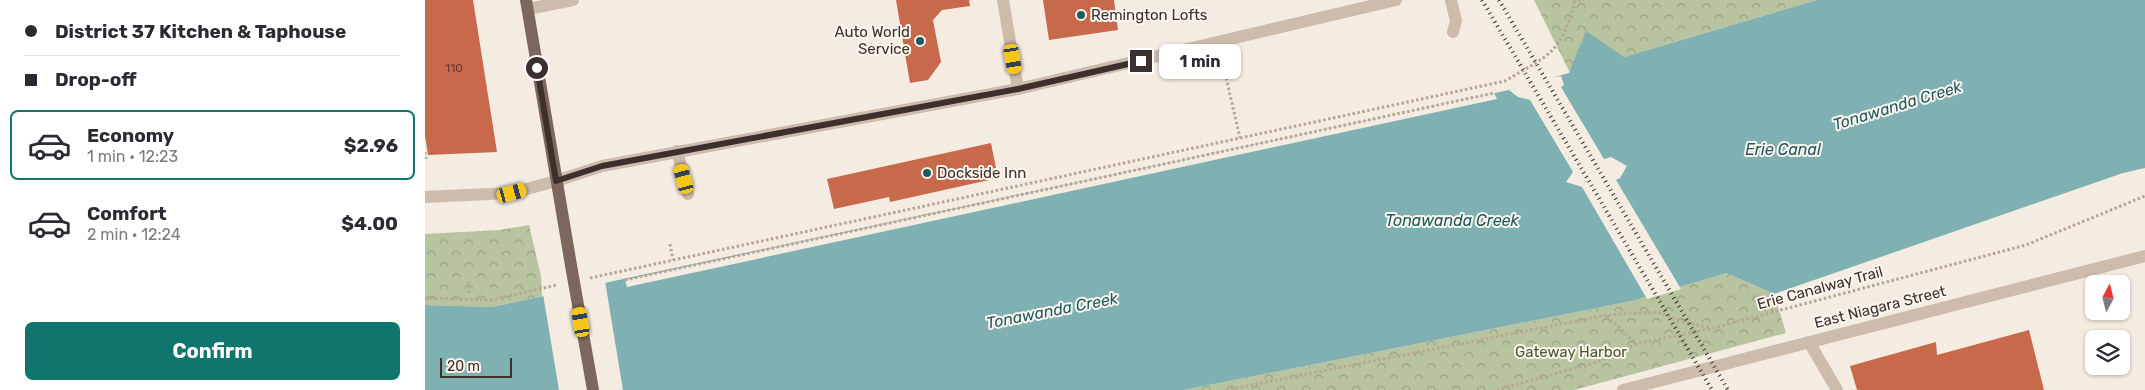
<!DOCTYPE html>
<html lang="en">
<head>
<meta charset="utf-8">
<style>
	body { margin:0; font-family:Rubik,sans-serif; background:#f2f2f3; color:#2b2b33; height:100vh; display:flex; flex-direction:column; font-size:19px; white-space:nowrap }
	* { box-sizing:border-box; margin:0 }
	p { font-size:16px; color:#7c7c81 }
	.icon { flex:none; width:28px; height:28px; fill:none; stroke:currentColor; stroke-width:2; stroke-linecap:round; stroke-linejoin:round }
	.map { position:relative; flex:1; overflow:hidden }
	.sheet { display:flex; flex-direction:column; background:#fff; width:425px }
	.sheet>* { flex:none }
	.top-card { display:grid; align-content:center; height:110px; padding:0 25px; background:#fff }
	.needle { width:32px; rotate:7deg }
	.buttons { position:absolute; left:1660px; top:275px; display:grid; gap:10px }
	.buttons a { display:grid; place-items:center; width:45px; height:45px; border-radius:8px; background:#fff; box-shadow:0 1px 4px #0004; font-size:25px }
	.scale { position:absolute; left:15px; bottom:12px; width:72px; box-sizing:border-box; padding-left:5px; border:2px solid #3b302b; border-top:0; font-size:14px; line-height:18px; white-space:nowrap; color:#3b302b; -webkit-text-stroke:4px #fbf5ee; paint-order:stroke }
	.end { position:absolute; width:22px; height:22px; margin:-11px; border:6px solid #3b302b; background:#fff; box-shadow:0 0 0 2px #fff }
	.from { border-radius:50% }
	.bubble { position:absolute; height:35px; border-radius:8px; background:#fff; box-shadow:0 1px 4px #0004; font-size:16px; font-weight:700; line-height:35px; text-align:center }
	.car { position:absolute; width:15px; height:30px; margin:-15px -8px; border-radius:6px; box-shadow:0 0 4px 1px #0007; background:linear-gradient(#f5c518 24%,#345 0 40%,#f5c518 0 76%,#345 0 86%,#f5c518 0) }
	.top-card b { display:flex; align-items:center; gap:18px; height:48px; font-size:19px }
	.top-card b+b { border-top:1px solid #e1e1e2 }
	.top-card i { width:12px; height:12px; background:#2b2b33 }
	ul { padding:0; list-style:none }
	li { display:flex; align-items:center; gap:15px; height:70px; margin:0 10px 8px; padding:0 15px; border:2px solid transparent; border-radius:8px }
	li div { flex:1 }
	li b { display:block; font-size:19px }
	li em { font-style:normal; font-weight:700 }
	li.active { border-color:#0f766e }
	li>.icon { width:45px; height:45px; stroke-width:1.5 }
	.cta { display:flex; gap:10px; margin-top:auto; padding:10px 25px }
	.cta a { flex:1; height:58px; border-radius:8px; background:#0f766e; color:#fff; font-size:20px; font-weight:700; line-height:58px; text-align:center }
	main { display:flex; flex:1; min-height:0 }
	.map>svg:first-child { display:block }
	.park { fill:url(#park-crowns) }
	.water { fill:#7fb0b2 }
	.pier { fill:#f4ebe1 }
	.building { fill:#c8694b }
	.lines { fill:none; stroke-linecap:round; stroke-linejoin:round }
	.path { stroke:#b9a596; stroke-width:3; stroke-dasharray:2.5 2.5; stroke-linecap:butt }
	.service { stroke:#cdbbac; stroke-width:12 }
	.minor { stroke:#cdbbac; stroke-width:12 }
	.tertiary { stroke:#cdbbac; stroke-width:12 }
	.primary { stroke:#7d675c; stroke-width:12 }
	.rail { stroke:#3b302b; stroke-width:4; stroke-dasharray:1 4; stroke-linecap:butt }
	.primary-bridge { stroke:#7d675c; stroke-width:12 }
	.route { stroke:#3b302b; stroke-width:6 }
	.poi-dot { fill:#1f5a5e; stroke:#fbf5ee; stroke-width:2 }
	.labels { text-anchor:middle; stroke-width:4; stroke-linejoin:round; paint-order:stroke }
	.number-label { font-size:12px; fill:#5e3e33 }
	.poi-label { font-size:15px; fill:#3b302b; stroke:#fbf5ee; text-anchor:start }
	.street-label { font-size:15px; fill:#3b302b; stroke:#fbf5ee }
	.park-label { font-size:15px; fill:#4a5a2e; stroke:#fbf5ee }
	.water-label { font-size:16px; font-style:italic; fill:#1f5a5e; stroke:#fbf5ee }
</style>
</head>
<body>
<main>
<section class="sheet">
<div class="top-card">
<b><i class="from"></i>District 37 Kitchen &amp; Taphouse</b>
<b><i></i>Drop-off</b>
</div>
<ul>
<li class="active"><svg class="icon" aria-label="car" viewBox="0 0 24 24"><path d="M5 17H2v-5l4-1 3-4h7l3 4 3 1v5h-3M9 17h6M6 11h13"/><circle cx="7" cy="17" r="2"/><circle cx="17" cy="17" r="2"/></svg><div><b>Economy</b><p>1 min · 12:23</p></div><em>$2.96</em></li>
<li><svg class="icon" aria-label="car" viewBox="0 0 24 24"><path d="M5 17H2v-5l4-1 3-4h7l3 4 3 1v5h-3M9 17h6M6 11h13"/><circle cx="7" cy="17" r="2"/><circle cx="17" cy="17" r="2"/></svg><div><b>Comfort</b><p>2 min · 12:24</p></div><em>$4.00</em></li>
</ul>
<div class="cta"><a>Confirm</a></div>
</section>
<div class="map">
<svg width="1720" height="390" viewBox="0 0 1720 390">
	<defs>
		<pattern id="park-crowns" width="20" height="18" patternUnits="userSpaceOnUse" patternTransform="scale(1.25)"><rect width="20" height="18" fill="#b8c4a0"/><path d="M2 6a3 3 0 1 1 6 0M12 15a3 3 0 1 1 6 0" fill="none" stroke="#97a083"/></pattern>
	</defs>
	<rect width="100%" height="100%" fill="#f4ebe1"/>
	<g class="park">
		<polygon points="1109,0 1392,0 1145,73"/>
		<polygon points="104,225 116,276 117,296 67,307 0,305 0,234 74,230"/>
		<polygon points="1302,273 1349,294 1361,333 1149,390 759,390 1207,301"/>
	</g>
	<polygon class="water" points="1392,0 1720,0 1720,168 1698,173 1349,294 1302,273 1207,301 759,390 0,390 0,305 67,307 1084,90 1144,73 1161,31 1199,57"/>
	<g class="pier">
		<polygon points="1129,75 1131,77 1136,76 1139,85 1136,87 1179,159 1186,157 1202,166 1195,178 1191,180 1256,289 1222,299 1157,187 1141,182 1148,172 1105,100 1093,97 1084,90 1097,86 1096,84"/>
		<polygon points="1069,93 1072,99 202,287 200,280"/>
		<polygon points="180,281 198,390 134,390 118,294"/>
	</g>
	<g class="building">
		<polygon points="0,0 48,0 72,152 3,155 0,136"/>
		<polygon points="471,0 544,0 545,6 517,10 508,20 516,62 503,80 485,83"/>
		<polygon points="618,0 689,0 693,30 624,40"/>
		<polygon points="566,143 573,178 465,202 464,197 409,209 402,179"/>
		<polygon points="1604,330 1619,390 1432,390 1425,366 1511,342 1512,355"/>
	</g>
	<g class="lines">
		<g class="path">
			<polyline points="800,73 815,138"/>
			<polyline points="0,152 1,159"/>
			<polyline points="245,244 248,260"/>
			<path d="M165,278l915,-197c45,-27 56,-27 70,-80l9,-1"/>
			<polyline points="200,280 1069,93"/>
			<polyline points="44,293 44,281"/>
			<polyline points="0,298 66,300 132,285"/>
			<polyline points="1182,316 1211,344"/>
			<polyline points="801,390 1182,315 1233,312 1256,321 1286,328"/>
			<polyline points="1072,390 1172,362 1211,344 1288,328 1601,245 1720,196"/>
		</g>
		<g class="service">
			<polyline points="1026,0 1031,21 1028,32"/>
			<polyline points="103,9 148,0"/>
			<polyline points="252,151 263,194"/>
			<polyline points="1384,342 1412,390"/>
		</g>
		<g class="minor">
			<polyline points="578,0 593,89"/>
			<polyline points="0,197 87,193 131,181"/>
		</g>
		<g class="tertiary">
			<polyline points="131,181 177,166 593,89 971,0"/>
			<polyline points="1198,390 1720,256"/>
		</g>
		<polyline class="primary" points="101,0 147,271"/>
		<g class="rail">
			<polyline points="1057,0 1287,390"/>
			<polyline points="1074,0 1303,390"/>
		</g>
		<polyline class="primary-bridge" points="147,271 168,390"/>
	</g>
	<g class="lines">
		<polyline class="route" points="112,68 131,181 177,166 593,89 716,61"/>
	</g>
	<g class="poi-dot">
		<circle cx="656" cy="15" r="5"/>
		<circle cx="495" cy="41" r="5"/>
		<circle cx="502" cy="173" r="5"/>
	</g>
	<g class="labels">
		<g class="number-label">
			<text x="29" y="72">110</text>
		</g>
		<g class="poi-label">
			<text x="666" y="20">Remington Lofts</text>
			<text x="485" y="37" text-anchor="end">Auto World<tspan x="485" dy="17">Service</tspan></text>
			<text x="512" y="178">Dockside Inn</text>
		</g>
		<g class="street-label">
			<text transform="translate(1395 288) rotate(-15)" y="5">Erie Canalway Trail</text>
			<text transform="translate(1455 307) rotate(-14)" y="5">East Niagara Street</text>
		</g>
		<g class="park-label">
			<text x="1146" y="357">Gateway Harbor</text>
		</g>
		<g class="water-label">
			<text transform="translate(1472 105) rotate(-17)" y="6">Tonawanda Creek</text>
			<text x="1358" y="155">Erie Canal</text>
			<text x="1027" y="226">Tonawanda Creek</text>
			<text transform="translate(627 310) rotate(-11)" y="6">Tonawanda Creek</text>
		</g>
	</g>
</svg>
<div class="buttons">
<a><svg class="needle" viewBox="-14 -14 28 28"><path d="M0-13l5 13h-10z" fill="#e53935"/><path d="M0 13l5-13h-10z" fill="#7c7c81"/></svg></a>
<a><svg class="icon" aria-label="layers" viewBox="0 0 24 24"><path d="M12 4l9 5-9 5-9-5zM3 14l9 5 9-5"/></svg></a>
</div>
<div class="scale">20 m</div>
<i class="end from" style="left:112px;top:68px"></i>
<i class="end" style="left:716px;top:61px"></i>
<div class="bubble" style="left:734px;top:44px;width:82px">1 min</div>
<i class="car" style="left:588px;top:59px;rotate:170deg"></i>
<i class="car" style="left:259px;top:179px;rotate:345deg"></i>
<i class="car" style="left:87px;top:193px;rotate:75deg"></i>
<i class="car" style="left:156px;top:322px;rotate:350deg"></i>
</div>
</main>
</body>
</html>
